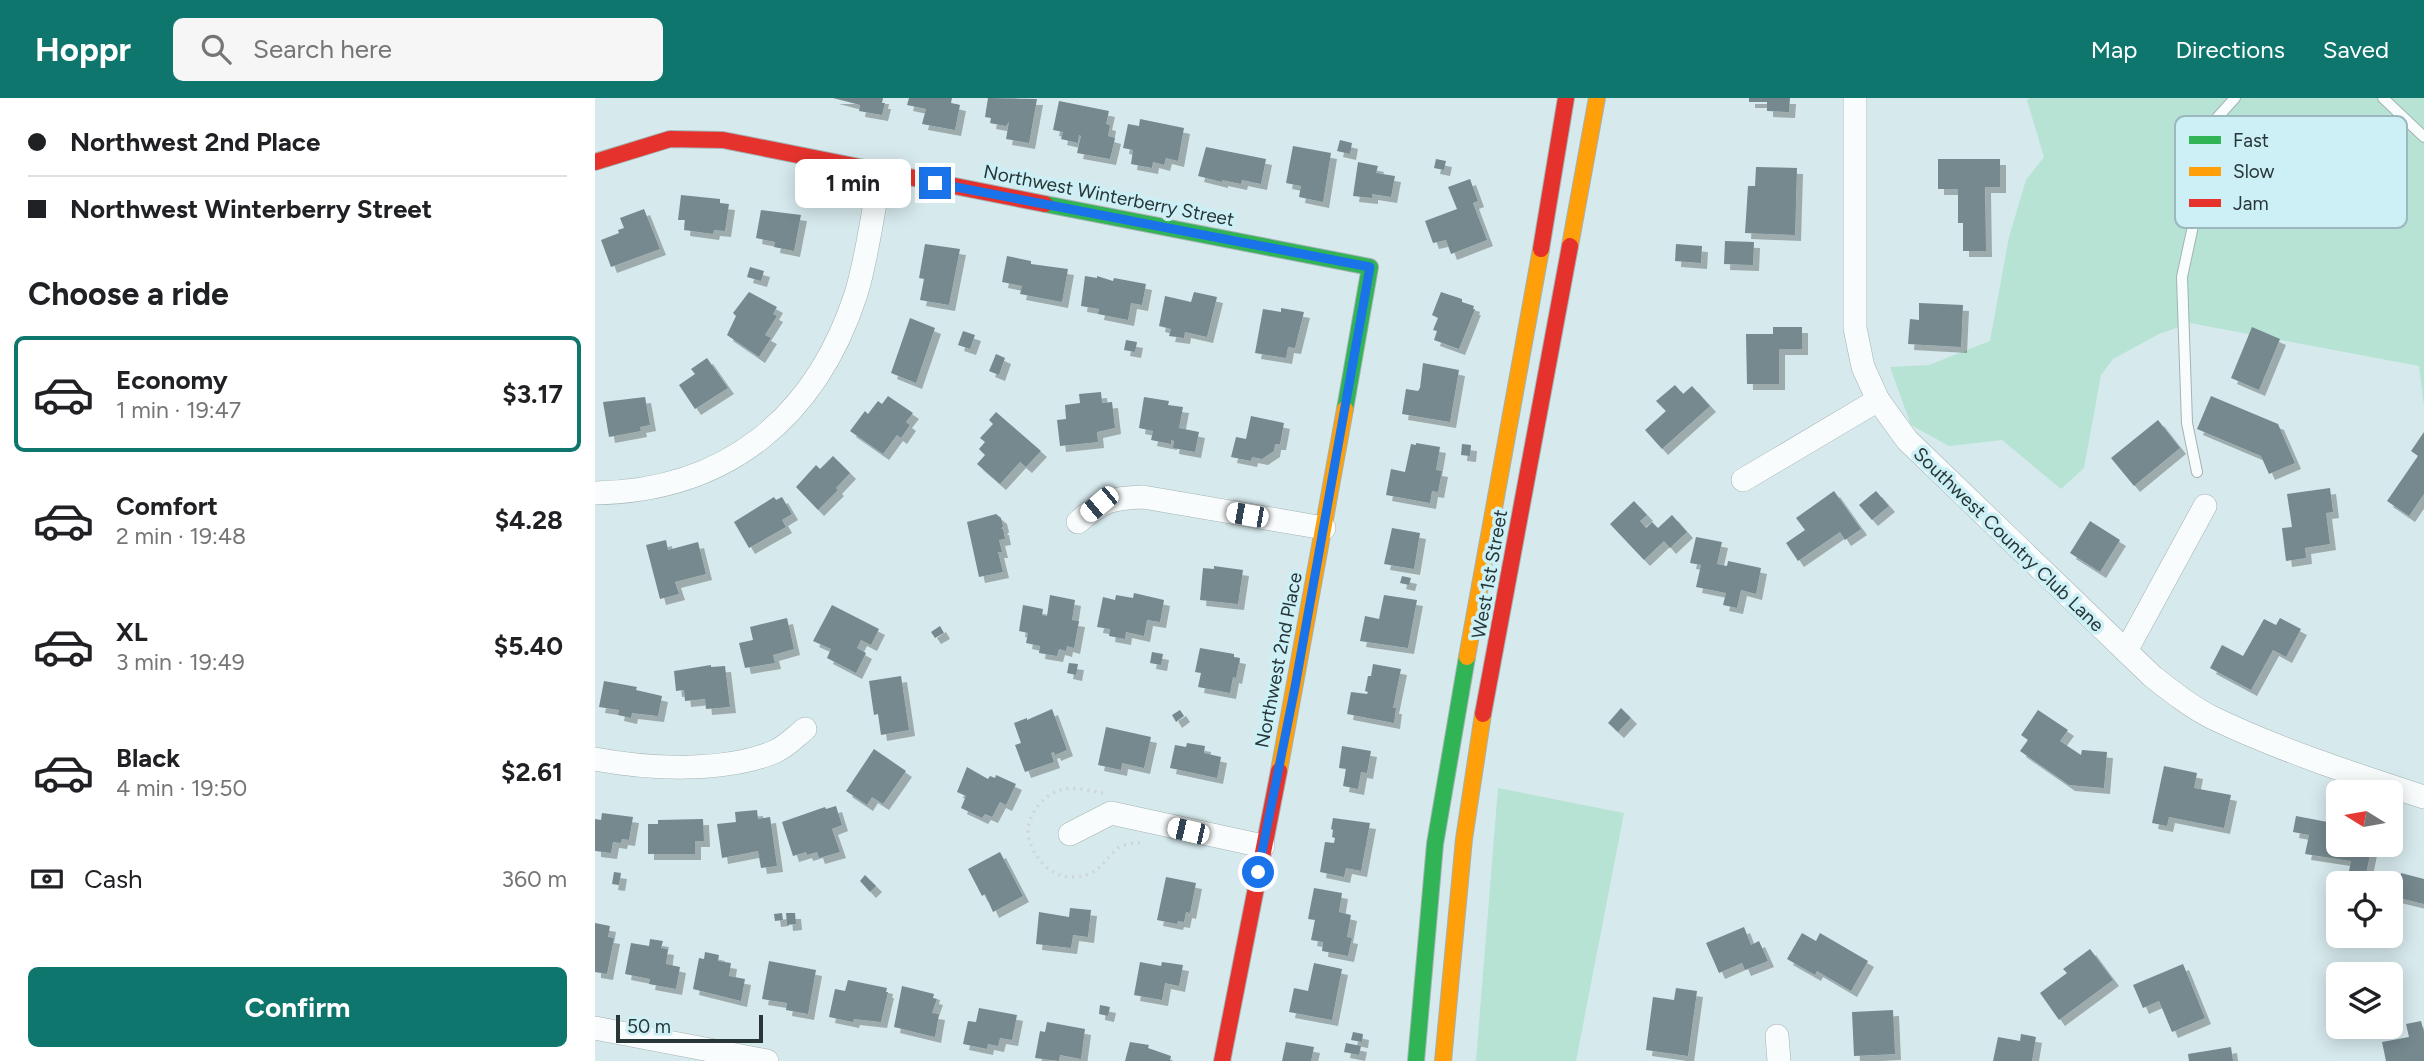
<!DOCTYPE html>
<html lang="en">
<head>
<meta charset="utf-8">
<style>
	body { margin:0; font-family:Figtree,sans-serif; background:#f6f6f6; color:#202124; height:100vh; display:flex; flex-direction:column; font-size:26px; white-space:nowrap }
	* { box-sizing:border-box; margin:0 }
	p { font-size:23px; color:#757577 }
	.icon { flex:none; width:38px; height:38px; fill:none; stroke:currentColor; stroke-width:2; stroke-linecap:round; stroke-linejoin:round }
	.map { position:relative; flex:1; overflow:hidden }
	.details { display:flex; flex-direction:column; background:#fff; width:595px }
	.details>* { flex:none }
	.guide { display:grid; align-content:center; height:154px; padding:0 28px; background:#fff }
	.needle { width:46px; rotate:281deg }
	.buttons { position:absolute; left:1731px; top:682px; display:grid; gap:14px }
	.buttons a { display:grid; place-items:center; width:77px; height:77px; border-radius:10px; background:#fff; box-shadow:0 4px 18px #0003; font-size:35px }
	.scale { position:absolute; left:21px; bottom:18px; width:147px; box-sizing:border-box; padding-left:7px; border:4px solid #283638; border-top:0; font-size:19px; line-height:24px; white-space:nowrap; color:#283638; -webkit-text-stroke:5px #ccf0f6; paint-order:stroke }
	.end { position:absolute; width:32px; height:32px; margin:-16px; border:9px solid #1a73e8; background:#fff; box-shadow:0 0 0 4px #fff }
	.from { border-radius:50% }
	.bubble { position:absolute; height:49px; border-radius:10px; background:#fff; box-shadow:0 4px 18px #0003; font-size:23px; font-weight:700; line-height:49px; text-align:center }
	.car { position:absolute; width:21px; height:42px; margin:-21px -10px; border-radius:9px; box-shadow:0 0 5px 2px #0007; background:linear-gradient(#fff 24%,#345 0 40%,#fff 0 76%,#345 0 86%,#fff 0) }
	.guide b { display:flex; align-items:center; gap:24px; height:66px; font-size:26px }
	.guide b+b { border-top:2px solid #e0e0e0 }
	.guide i { width:18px; height:18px; background:#202124 }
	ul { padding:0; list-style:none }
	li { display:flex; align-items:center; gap:21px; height:116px; margin:0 14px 10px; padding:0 14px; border:4px solid transparent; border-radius:10px }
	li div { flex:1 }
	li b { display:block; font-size:26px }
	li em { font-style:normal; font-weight:700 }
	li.selected { border-color:#0f766e }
	li>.icon { width:63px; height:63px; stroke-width:1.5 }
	h2 { padding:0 28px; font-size:32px; line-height:84px }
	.pay { display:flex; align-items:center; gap:18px; height:77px; padding:0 28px; font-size:26px }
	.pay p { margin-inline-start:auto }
	.action { display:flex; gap:14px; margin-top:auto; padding:14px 28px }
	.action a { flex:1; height:80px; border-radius:10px; background:#0f766e; color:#fff; font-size:28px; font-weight:700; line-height:80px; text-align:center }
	header { display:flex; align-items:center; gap:42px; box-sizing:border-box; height:98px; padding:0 35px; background:#0f766e; color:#fff }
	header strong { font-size:33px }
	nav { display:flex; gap:38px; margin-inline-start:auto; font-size:24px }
	.search { width:490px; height:63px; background:#f6f6f6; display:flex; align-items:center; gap:18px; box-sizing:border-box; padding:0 24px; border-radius:10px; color:#757577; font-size:26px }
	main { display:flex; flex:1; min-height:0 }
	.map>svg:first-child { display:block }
	.green { fill:#b6e3d4 }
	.building { fill:#75898f; filter:url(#shadow) }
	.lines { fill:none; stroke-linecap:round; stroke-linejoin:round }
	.lane-casing { stroke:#a3b2b4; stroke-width:12 }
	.street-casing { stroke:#a3b2b4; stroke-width:24 }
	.fast-casing { stroke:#a3b2b4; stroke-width:18 }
	.slow-casing { stroke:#a3b2b4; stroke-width:18 }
	.jam-casing { stroke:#a3b2b4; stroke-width:18 }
	.path { stroke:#d0d5d7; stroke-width:3.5; stroke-dasharray:2 5; stroke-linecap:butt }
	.lane { stroke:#f9fcfc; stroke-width:10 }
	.street { stroke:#f9fcfc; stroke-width:23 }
	.fast { stroke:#30b455; stroke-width:16 }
	.slow { stroke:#ff9f0a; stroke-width:16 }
	.jam { stroke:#e5322d; stroke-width:16 }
	.route { stroke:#1a73e8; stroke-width:9 }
	.labels { text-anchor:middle; stroke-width:7; stroke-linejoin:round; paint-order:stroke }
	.street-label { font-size:19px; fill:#283638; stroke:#ccf0f6 }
	.key { fill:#ccf0f6; stroke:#9bb8bd; stroke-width:2 }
	.key-label { font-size:19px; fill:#283638 }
</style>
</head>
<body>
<header>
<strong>Hoppr</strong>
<div class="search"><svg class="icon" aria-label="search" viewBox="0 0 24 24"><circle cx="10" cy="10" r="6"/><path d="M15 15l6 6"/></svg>Search here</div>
<nav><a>Map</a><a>Directions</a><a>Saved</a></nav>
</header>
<main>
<section class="details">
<div class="guide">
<b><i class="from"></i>Northwest 2nd Place</b>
<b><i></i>Northwest Winterberry Street</b>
</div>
<h2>Choose a ride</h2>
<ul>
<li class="selected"><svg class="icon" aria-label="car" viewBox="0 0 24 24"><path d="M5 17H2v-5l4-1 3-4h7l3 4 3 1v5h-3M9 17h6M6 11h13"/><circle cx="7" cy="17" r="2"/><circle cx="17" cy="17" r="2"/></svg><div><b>Economy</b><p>1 min · 19:47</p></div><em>$3.17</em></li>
<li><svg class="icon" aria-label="car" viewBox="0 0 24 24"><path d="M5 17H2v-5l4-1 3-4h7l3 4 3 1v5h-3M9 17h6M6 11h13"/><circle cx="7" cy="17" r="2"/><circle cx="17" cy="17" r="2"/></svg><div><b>Comfort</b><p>2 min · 19:48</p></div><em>$4.28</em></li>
<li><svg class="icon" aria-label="car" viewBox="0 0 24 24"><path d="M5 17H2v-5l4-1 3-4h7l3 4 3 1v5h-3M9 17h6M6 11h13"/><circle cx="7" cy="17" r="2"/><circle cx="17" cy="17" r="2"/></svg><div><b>XL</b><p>3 min · 19:49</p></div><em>$5.40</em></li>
<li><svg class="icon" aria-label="car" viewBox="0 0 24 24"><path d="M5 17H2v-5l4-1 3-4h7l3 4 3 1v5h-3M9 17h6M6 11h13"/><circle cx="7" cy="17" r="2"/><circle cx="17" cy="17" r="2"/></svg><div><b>Black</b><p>4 min · 19:50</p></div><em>$2.61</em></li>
</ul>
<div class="pay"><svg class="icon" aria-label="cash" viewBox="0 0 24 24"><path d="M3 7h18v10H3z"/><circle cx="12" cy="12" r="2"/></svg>Cash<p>360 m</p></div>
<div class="action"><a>Confirm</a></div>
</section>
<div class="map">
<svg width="1829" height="963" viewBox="0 0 1829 963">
	<defs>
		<filter id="shadow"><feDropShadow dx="6" dy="6" stdDeviation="0" flood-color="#0004"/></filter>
	</defs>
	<rect width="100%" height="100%" fill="#d6e9ec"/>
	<g class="green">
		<polygon points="1435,0 1829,0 1829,308 1824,268 1595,225 1564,236 1518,261 1506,277 1489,370 1466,391 1407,342 1354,348 1316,327 1295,269 1334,267 1395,243 1414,139 1431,82 1449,59 1432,2"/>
		<polygon points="903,690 1029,715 981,963 881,963"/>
	</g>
	<g class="building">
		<polygon points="238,0 288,0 287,5 290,5 287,17 264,13 265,7"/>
		<polygon points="314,0 357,0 356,5 365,7 360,32 327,26 331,11 312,7"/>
		<polygon points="393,0 442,1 434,45 411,41 414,24 411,28 395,25 396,20 390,19"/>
		<polygon points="1154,0 1195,0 1194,14 1172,13 1172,4 1154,4"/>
		<polygon points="464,3 514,13 511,26 515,27 513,38 520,40 515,61 482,55 486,38 484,37 483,45 466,41 468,34 458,32"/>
		<polygon points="545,21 589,30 583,63 571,60 569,67 558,64 557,70 536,66 538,52 528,50 533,26 544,28"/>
		<polygon points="745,42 757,45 755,56 742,53"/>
		<polygon points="698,48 736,55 728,104 704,99 706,88 691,85"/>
		<polygon points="611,49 671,61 666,86 647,82 646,86 627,82 627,84 603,78"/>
		<polygon points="841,61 851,63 849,72 839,70"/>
		<polygon points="1343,61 1405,61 1405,89 1390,89 1391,153 1368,153 1368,125 1363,125 1363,91 1343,91"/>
		<polygon points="763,64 783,68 781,75 800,78 796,99 777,96 777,100 758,98"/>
		<polygon points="1161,69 1202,70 1200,137 1150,135 1153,88 1160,88"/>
		<polygon points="875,81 883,103 878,105 892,142 856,156 851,142 838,145 830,123 862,111 853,89"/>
		<polygon points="86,97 125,101 125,105 134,106 130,133 119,132 118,136 89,132 90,122 83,122"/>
		<polygon points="49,111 65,151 16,169 6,142 24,135 23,132 29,130 25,120"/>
		<polygon points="166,112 206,117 199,153 179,149 180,144 161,140"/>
		<polygon points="1130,143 1159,144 1158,167 1129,166"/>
		<polygon points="330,146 365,151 354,207 325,202 329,181 324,180"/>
		<polygon points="1081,146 1107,148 1106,165 1080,163"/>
		<polygon points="412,158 436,163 436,166 473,171 467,204 425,196 427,188 407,184"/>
		<polygon points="155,169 169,173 166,183 152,179"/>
		<polygon points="490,178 502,180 502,178 518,183 519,180 551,186 547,207 536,205 533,222 503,216 504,211 486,208"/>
		<polygon points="154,194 182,209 178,216 182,218 170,237 176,240 164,259 132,237 141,218 138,215"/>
		<polygon points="599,194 622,199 612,239 590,234 589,240 574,238 576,231 564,228 570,198 596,204"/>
		<polygon points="846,194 867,201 867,204 879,208 878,211 880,211 864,251 839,242 842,233 838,232 843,220 837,217"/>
		<polygon points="1324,205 1368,207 1366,249 1313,246 1315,221 1324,222"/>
		<polygon points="686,210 709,214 700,250 693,249 691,260 660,255 668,211 686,214"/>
		<polygon points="315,220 340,230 321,285 296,275"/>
		<polygon points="1178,229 1207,229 1207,251 1184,251 1184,286 1152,286 1151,236 1178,236"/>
		<polygon points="1657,229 1685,241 1664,292 1636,280"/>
		<polygon points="368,233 380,237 375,251 363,247"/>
		<polygon points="531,242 542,244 540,254 529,252"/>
		<polygon points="401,256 410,260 404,277 394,273"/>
		<polygon points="112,260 133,290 100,311 84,287 100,276 96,271"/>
		<polygon points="828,265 864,272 855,324 807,316 811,291 823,293 825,290"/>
		<polygon points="1080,287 1088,296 1097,288 1115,308 1067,351 1050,332 1071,313 1061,303"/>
		<polygon points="506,294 507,305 517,304 520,330 502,334 503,344 465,348 462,322 471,321 470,307 485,305 484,296"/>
		<polygon points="293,298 318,315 311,324 315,327 306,340 302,337 288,356 255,333 270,313 273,316 283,303 287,306"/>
		<polygon points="1616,298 1683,326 1700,365 1674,376 1666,358 1602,331"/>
		<polygon points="50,299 55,327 45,329 46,333 14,339 8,304"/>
		<polygon points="549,299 574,303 573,307 588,309 584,330 604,334 600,354 578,350 579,343 576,342 576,346 556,342 558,333 544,330"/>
		<polygon points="401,314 446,353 431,369 425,364 405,386 382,366 390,357 384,351 390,344 385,340 398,326 394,322"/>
		<polygon points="656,318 689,325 685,346 680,346 679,353 667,361 657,359 656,363 636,359 641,339 651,341"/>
		<polygon points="1563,322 1585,350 1539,388 1516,360"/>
		<polygon points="1829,334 1829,396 1814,418 1792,403 1823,358 1816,353"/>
		<polygon points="821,345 845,349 841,372 847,373 843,394 837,393 835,405 791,397 796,371 810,374 816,346 821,347"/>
		<polygon points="867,346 876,347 875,358 866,357"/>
		<polygon points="238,358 255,375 241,390 243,392 223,412 201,389 221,367 225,371"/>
		<polygon points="1735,390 1738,414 1731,415 1735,446 1710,450 1711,460 1691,463 1687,430 1697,429 1692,396"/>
		<polygon points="1239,393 1266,431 1250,442 1245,434 1203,463 1191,445 1210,432 1201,420"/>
		<polygon points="1281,393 1294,408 1277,422 1264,407"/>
		<polygon points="179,399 181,402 187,399 197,416 187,422 191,429 154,450 139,424"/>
		<polygon points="1039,403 1052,417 1045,423 1051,430 1057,424 1063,430 1077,417 1092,434 1075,450 1069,443 1049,462 1015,426"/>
		<polygon points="401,416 406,420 408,428 406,431 408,431 410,441 404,442 407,454 403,454 408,474 384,479 372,424"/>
		<polygon points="1495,423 1525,442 1505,474 1475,455"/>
		<polygon points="797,430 825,435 819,471 789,466"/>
		<polygon points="1101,439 1127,444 1122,466 1132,468 1133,463 1166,470 1161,496 1146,492 1142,510 1128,507 1131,495 1101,489 1106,467 1095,465"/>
		<polygon points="71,442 73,452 103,444 111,476 80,484 84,496 65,501 51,447"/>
		<polygon points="619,468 648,472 643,506 605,502 608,470 619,471"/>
		<polygon points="807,478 816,480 814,487 805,485"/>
		<polygon points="539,495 569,502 565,524 552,522 549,538 531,534 530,541 514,538 515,531 502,529 508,499 520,502 521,497 538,500"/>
		<polygon points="455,497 480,502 477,522 484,523 479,550 472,548 471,553 464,551 462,558 444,555 445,548 431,545 433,535 424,533 428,507 448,511 447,517 452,518"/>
		<polygon points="789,497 822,502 813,550 765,543 770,518 784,521"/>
		<polygon points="237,507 284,531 276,547 266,542 262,550 271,555 261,575 232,560 236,551 218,543"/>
		<polygon points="192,520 199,551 178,557 180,565 150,570 144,545 158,542 155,529"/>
		<polygon points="1685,520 1706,531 1691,559 1678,552 1656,592 1615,570 1627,547 1648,558 1669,521 1681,527"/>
		<polygon points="345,528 349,535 340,540 336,534"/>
		<polygon points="605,550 639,556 639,559 645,560 641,580 638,579 635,595 603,589 606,575 600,574"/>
		<polygon points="557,554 568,556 566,567 555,565"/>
		<polygon points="474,565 483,566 481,577 472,575"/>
		<polygon points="778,566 806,571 798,610 801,610 799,625 752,616 756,594 772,596 773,594 770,593 773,578 776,578"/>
		<polygon points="116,567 116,569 130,568 135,609 111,611 110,601 90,603 89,592 81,593 79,573"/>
		<polygon points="306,578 314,632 286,637 283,616 279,617 274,583"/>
		<polygon points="9,583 42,589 41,592 67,598 63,618 37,615 36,620 23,617 24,612 4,609"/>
		<polygon points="1026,610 1036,620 1023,634 1013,625"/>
		<polygon points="457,611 472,652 460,657 459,654 456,655 459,664 430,674 420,647 426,645 419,625 432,620 432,622"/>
		<polygon points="585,612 589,618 581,624 577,617"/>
		<polygon points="1443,612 1473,632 1465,643 1486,657 1487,652 1512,654 1509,690 1474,687 1425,653 1433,642 1426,637"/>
		<polygon points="511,629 556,639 549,670 527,665 526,672 503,667"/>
		<polygon points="592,645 610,648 609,655 626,659 622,680 575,670 580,647 591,649"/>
		<polygon points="747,648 776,653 772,675 766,674 763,691 748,688 751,671 744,670"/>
		<polygon points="279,651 311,673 288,706 277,699 272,707 251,693"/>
		<polygon points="1569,668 1602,675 1599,690 1636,697 1629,730 1574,719 1572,728 1557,725"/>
		<polygon points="372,669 393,681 395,678 400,680 401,677 421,686 411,707 405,704 397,719 390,716 387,720 366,710 371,698 362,694"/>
		<polygon points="241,708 247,727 237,731 245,754 224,760 222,754 212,757 211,754 198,758 187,724 230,709 231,711"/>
		<polygon points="162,712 163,721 175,719 182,768 166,770 163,753 127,760 122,726 141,724 140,714"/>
		<polygon points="7,715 38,719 34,742 27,741 26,745 18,744 16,755 0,753 0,721 6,722"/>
		<polygon points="1701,718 1743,726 1743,747 1777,747 1771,776 1754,773 1756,763 1710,756 1714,737 1698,734"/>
		<polygon points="738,720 775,725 766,773 751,770 749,779 725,774 730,744 739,745 740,740 737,739 738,732 736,731"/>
		<polygon points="108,721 109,743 100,743 100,756 53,756 53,726 63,726 63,722"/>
		<polygon points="405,754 428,798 398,814 390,796 387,798 373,771"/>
		<polygon points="19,774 26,775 24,787 17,786"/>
		<polygon points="1806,775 1829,781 1829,806 1800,799"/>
		<polygon points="270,777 281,788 275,794 265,783"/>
		<polygon points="571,779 601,785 595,815 591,814 589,824 583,823 582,826 562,822"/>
		<polygon points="719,790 747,795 744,814 756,817 752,839 757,840 753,858 727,853 728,844 716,842 720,822 713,821"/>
		<polygon points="475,810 496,812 493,839 478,837 476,850 441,846 444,814 474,819"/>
		<polygon points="187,815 188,822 180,823 179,816"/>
		<polygon points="191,815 200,815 201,826 192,827"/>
		<polygon points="0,825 15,828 13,839 19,840 12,876 0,874"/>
		<polygon points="1149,829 1156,847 1164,843 1173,863 1150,872 1147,865 1124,875 1111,845"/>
		<polygon points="1207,835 1221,843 1225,835 1273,863 1256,893 1222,873 1220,877 1192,861"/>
		<polygon points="55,841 68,843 66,850 73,851 71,866 85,869 81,891 54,886 55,881 30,876 36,845 54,848"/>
		<polygon points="1495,851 1518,882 1464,922 1445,895 1472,875 1468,871"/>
		<polygon points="110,854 124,857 123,863 136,865 134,878 150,881 146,903 98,891 104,860 109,861"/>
		<polygon points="174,863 221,872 213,916 191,912 192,905 167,901"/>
		<polygon points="545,864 566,868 567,864 588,867 584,888 570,885 567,902 539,897"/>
		<polygon points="719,865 747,871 737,922 694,914 699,890 713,893"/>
		<polygon points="1588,866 1610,920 1577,934 1564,903 1548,910 1538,887"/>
		<polygon points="253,882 292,890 291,894 293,894 286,924 259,921 258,924 234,919 240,891 250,893"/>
		<polygon points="307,888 339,896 338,900 342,901 337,915 344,916 340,939 299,929"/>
		<polygon points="1081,890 1102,893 1093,958 1051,952 1058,899 1079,902"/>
		<polygon points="505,907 515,909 513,918 504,916"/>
		<polygon points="384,910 422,917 417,942 405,940 403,948 393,946 392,951 368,946 373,923 381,924"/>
		<polygon points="1298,912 1300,956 1259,958 1257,914"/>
		<polygon points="1826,923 1829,934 1829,963 1791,963 1787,944 1814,939 1811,926"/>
		<polygon points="452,924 490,931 486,961 465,957 464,963 440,960 445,933 450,934"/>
		<polygon points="758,934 768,936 767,944 756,942"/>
		<polygon points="1426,936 1441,939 1437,963 1398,963 1403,939 1425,943"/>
		<polygon points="535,944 554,947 553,950 576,958 575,963 530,963"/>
		<polygon points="691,944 719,949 716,963 687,963"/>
		<polygon points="751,945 766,948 764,957 749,954"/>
		<polygon points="1636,949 1638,963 1594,963 1593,956"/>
	</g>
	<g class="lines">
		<g class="lane-casing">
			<g id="lane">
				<polyline points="1788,0 1829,39"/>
				<polyline points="1602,374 1592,325 1587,179 1621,21 1640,0"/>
			</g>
		</g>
		<g class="street-casing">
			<g id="street">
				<path d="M1260,0v230l8,39 15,33 29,40 245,236c19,15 39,31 61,42 67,32 140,56 211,79"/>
				<polyline points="1148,382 1283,302"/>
				<path d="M0,395c132,-2 221,-76 261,-199 12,-39 16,-81 25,-121"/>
				<path d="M483,424c24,-21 33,-24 65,-25l181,31"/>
				<polyline points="1531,553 1610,408"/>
				<path d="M0,661c53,10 128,14 179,-7 12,-5 21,-15 31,-23"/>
				<polyline points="475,736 516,715 668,748"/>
				<polyline points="0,930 172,963"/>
				<polyline points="1182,938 1184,963"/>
			</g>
		</g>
		<g class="fast-casing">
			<g id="fast">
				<polyline points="450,106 775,169 750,311"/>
				<polyline points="821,963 840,746 872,559"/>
			</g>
		</g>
		<g class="slow-casing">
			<g id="slow">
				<polyline points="975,148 1002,0"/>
				<polyline points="872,559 946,151"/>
				<polyline points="684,673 750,311"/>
				<polyline points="848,963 869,741 888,616"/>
			</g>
		</g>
		<g class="jam-casing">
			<g id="jam">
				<polyline points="0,64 75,41 128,42 450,106"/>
				<polyline points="946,151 971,0"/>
				<polyline points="888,616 975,148"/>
				<polyline points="627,963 684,673"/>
			</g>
		</g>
		<path class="path" d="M508,695c-12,-2 -30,-7 -43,-3 -15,4 -32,24 -32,41 1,23 22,47 45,46 26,-1 29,-15 44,-28 7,-6 18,-6 27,-6"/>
		<use href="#lane" class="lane"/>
		<use href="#street" class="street"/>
		<use href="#fast" class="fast"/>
		<use href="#slow" class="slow"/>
		<use href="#jam" class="jam"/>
	</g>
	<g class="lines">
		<polyline class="route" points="340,85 775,169 700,589 663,774"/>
	</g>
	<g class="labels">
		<g class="street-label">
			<text transform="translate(514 97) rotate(11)" y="7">Northwest Winterberry Street</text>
			<text transform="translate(1414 441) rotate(44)" y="7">Southwest Country Club Lane</text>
			<text transform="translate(894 476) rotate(-80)" y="7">West 1st Street</text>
			<text transform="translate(683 562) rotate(-79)" y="7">Northwest 2nd Place</text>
		</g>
	</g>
	<rect x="1580" y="18" width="232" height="112" rx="10" class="key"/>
	<rect x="1594" y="38" width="32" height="8" fill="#30b455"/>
	<rect x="1594" y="69" width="32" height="9" fill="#ff9f0a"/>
	<rect x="1594" y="101" width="32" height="8" fill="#e5322d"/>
	<g class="key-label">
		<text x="1638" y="49">Fast</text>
		<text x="1638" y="80">Slow</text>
		<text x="1638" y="112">Jam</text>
	</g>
</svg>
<div class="buttons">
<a><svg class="needle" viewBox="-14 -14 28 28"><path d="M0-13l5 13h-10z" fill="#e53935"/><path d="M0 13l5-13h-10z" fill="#757577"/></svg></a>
<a><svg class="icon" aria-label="locate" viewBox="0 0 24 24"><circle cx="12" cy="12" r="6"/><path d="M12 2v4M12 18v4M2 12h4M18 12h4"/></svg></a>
<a><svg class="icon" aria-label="layers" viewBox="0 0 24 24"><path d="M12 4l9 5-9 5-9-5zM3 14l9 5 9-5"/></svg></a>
</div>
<div class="scale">50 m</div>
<i class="end from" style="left:663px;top:774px"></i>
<i class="end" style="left:340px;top:85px"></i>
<div class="bubble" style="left:200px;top:61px;width:116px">1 min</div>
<i class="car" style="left:504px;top:406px;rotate:230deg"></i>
<i class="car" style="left:652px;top:417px;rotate:280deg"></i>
<i class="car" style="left:593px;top:733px;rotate:283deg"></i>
</div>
</main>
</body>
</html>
